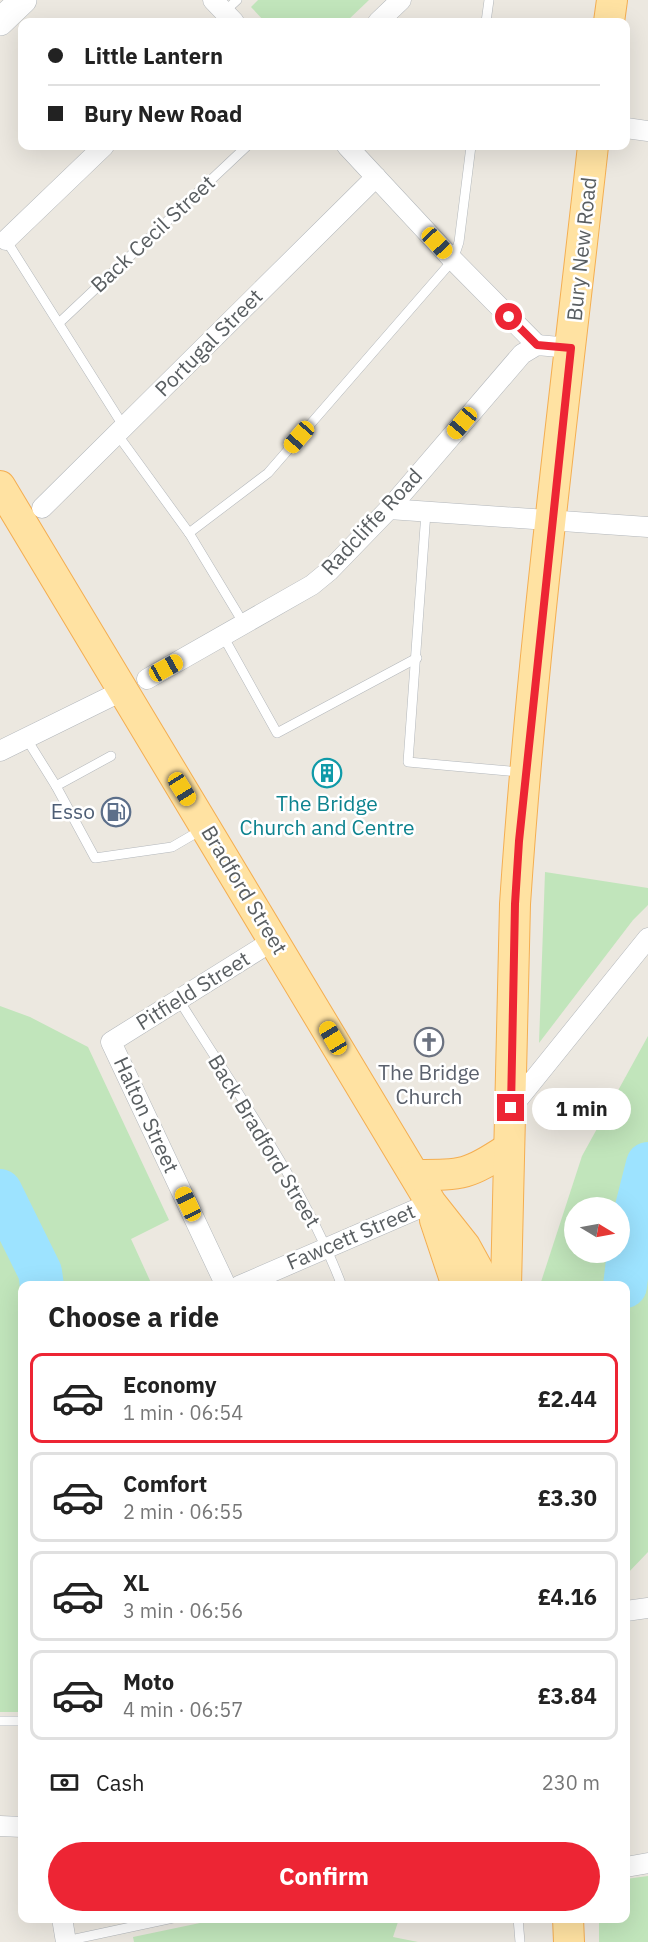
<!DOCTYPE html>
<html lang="en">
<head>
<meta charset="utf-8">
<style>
	body { margin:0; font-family:"IBM Plex Sans",sans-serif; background:#f2f2f2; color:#222; height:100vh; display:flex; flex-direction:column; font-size:22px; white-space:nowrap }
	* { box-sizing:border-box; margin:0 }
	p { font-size:20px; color:#767676 }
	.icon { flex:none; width:33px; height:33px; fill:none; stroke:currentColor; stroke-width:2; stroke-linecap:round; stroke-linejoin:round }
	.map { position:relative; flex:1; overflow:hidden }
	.side { position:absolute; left:18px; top:1281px; width:612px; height:642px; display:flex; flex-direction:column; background:#fff; border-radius:12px; box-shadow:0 6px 24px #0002 }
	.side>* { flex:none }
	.top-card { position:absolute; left:18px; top:18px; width:612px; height:132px; border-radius:12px; box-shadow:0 6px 24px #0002; display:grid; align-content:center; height:132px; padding:0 30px; background:#fff }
	.needle { width:39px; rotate:100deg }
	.tools { position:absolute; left:564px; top:1197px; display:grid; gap:12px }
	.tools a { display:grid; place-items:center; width:66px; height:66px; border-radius:50%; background:#fff; box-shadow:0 6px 24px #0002; font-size:30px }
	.end { position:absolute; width:27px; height:27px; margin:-14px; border:8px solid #ed2534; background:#fff; box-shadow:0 0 0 3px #fff }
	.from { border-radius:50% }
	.bubble { position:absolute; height:42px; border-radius:21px; background:#fff; box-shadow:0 6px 24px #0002; font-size:20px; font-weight:800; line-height:42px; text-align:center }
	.car { position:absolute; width:18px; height:36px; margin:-18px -9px; border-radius:8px; box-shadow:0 0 4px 2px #0007; background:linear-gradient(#f5c518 24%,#345 0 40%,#f5c518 0 76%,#345 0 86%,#f5c518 0) }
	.top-card b { display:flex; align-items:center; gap:21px; height:57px; font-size:22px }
	.top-card b+b { border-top:2px solid #e0e0e0 }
	.top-card i { width:15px; height:15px; background:#222 }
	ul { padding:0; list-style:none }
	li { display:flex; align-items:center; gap:18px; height:90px; margin:0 12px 9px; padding:0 18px; border:3px solid #e0e0e0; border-radius:12px }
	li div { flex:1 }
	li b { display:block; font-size:22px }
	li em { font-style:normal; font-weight:800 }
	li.selected { border-color:#ed2534 }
	li>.icon { width:54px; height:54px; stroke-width:1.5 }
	h2 { padding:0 30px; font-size:27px; line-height:72px }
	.pay { display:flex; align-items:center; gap:15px; height:66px; padding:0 30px; font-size:22px }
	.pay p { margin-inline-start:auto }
	.action { display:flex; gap:12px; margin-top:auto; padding:12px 30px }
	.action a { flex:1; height:69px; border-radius:36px; background:#ed2534; color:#fff; font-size:24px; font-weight:800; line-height:69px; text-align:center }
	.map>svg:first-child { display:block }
	.green { fill:#c1e5bb; fill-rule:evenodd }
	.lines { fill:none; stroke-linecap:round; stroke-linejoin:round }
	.river { stroke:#9de3ff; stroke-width:44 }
	.service-casing { stroke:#b3b7bb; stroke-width:10 }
	.minor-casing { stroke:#b3b7bb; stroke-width:21 }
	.secondary-casing { stroke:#b2b7bb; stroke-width:28 }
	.primary-casing { stroke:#f4ae51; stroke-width:32 }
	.service { stroke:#fff; stroke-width:9 }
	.minor { stroke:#fff; stroke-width:20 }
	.secondary { stroke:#fff; stroke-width:27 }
	.primary { stroke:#ffe2a2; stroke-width:30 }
	.route { stroke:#ed2534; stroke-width:8 }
	.labels { text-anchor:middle; stroke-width:5; stroke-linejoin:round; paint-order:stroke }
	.street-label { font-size:21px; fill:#595e61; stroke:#fff }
	.culture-label { font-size:21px; fill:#0d838f; stroke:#fff }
	.service-label { font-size:21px; fill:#4e5e75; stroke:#fff; text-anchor:end }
	.worship-label { font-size:21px; fill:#5b616d; stroke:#fff }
</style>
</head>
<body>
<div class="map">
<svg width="648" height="1942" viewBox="0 0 648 1942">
	<rect width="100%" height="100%" fill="#ece8e0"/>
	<g class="green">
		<polygon points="258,0 369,0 346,22 265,22 251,7"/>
		<polygon points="545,872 648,888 648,905 633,920 539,1043"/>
		<polygon points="0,1006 30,1017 88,1047 169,1220 131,1239 152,1285 22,1286 22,1712 0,1712"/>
		<path d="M648,1036v516l-22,23v-289l-86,-1 42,-129zM574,1208h46v44h-46z"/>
		<polygon points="648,1876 648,1942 599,1942 599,1919 626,1918 626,1879"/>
		<polygon points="399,1919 393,1937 418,1942 134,1942 133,1937 219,1919"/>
	</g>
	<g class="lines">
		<g class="river">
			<polyline points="0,1191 40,1272 42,1286"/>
			<polyline points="625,1286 632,1227 648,1164"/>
		</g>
		<g class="service-casing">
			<g id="service">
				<polyline points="224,12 237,0"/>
				<polyline points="486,22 489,0"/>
				<polyline points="6,240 124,427"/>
				<polyline points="59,323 247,146"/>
				<polyline points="117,434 189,533 244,624"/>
				<polyline points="426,512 408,762 520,772"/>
				<polyline points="189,533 268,473 453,260 459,242 471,146"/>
				<polyline points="223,636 277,733 417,658"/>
				<polyline points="26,738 56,786 111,756"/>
				<polyline points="56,786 95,858 172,847 203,829"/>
				<path d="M179,1000c57,92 124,184 163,286"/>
				<polyline points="0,1721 22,1721"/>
				<polyline points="518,1918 520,1942"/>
				<polyline points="66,1941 173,1918"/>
			</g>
		</g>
		<g class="minor-casing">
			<g id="minor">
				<polyline points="213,0 234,22"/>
				<polyline points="378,22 401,0"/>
				<polyline points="626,128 648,131"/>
				<polyline points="347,146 453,260 537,345"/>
				<polyline points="6,240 104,146"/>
				<polyline points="42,508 376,177"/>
				<polyline points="389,509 648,527"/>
				<polyline points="147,679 312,585 329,571 389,509 522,354 537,345 571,348"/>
				<polyline points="0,751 122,691"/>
				<polyline points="511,1108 648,938"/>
				<polyline points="226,1286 111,1042 274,940"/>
				<polyline points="239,1286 431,1203"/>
				<polyline points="626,1611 648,1608"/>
				<polyline points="0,1826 22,1827"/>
				<polyline points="626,1867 648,1863"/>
				<polyline points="62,1918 66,1942"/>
			</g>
		</g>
		<g class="secondary-casing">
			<polyline id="secondary" points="0,22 23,0"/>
		</g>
		<g class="primary-casing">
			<g id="primary">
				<polyline points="609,22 612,0"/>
				<polyline points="0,486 431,1203 465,1246 487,1286"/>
				<path d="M415,1175c50,0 52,0 94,-27"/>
				<polyline points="435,1220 457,1286"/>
				<path d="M506,1286l9,-382c17,-253 50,-506 78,-758"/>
				<polyline points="568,1918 569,1942"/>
			</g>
		</g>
		<use href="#service" class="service"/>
		<use href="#minor" class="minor"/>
		<use href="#secondary" class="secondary"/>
		<use href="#primary" class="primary"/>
	</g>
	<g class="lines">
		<polyline class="route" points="509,317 537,345 571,348 519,841 515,904 511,1108"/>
	</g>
	<defs>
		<g id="building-ring" transform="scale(1.5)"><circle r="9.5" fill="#fff" stroke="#0f9aa8" stroke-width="1.5"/><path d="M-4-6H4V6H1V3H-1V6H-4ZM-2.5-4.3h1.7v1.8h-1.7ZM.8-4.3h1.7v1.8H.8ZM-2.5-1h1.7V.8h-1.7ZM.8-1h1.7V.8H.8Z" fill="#0f9aa8"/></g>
		<g id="fuel-ring" transform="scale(1.5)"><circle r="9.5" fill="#fff" stroke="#5c6f8a" stroke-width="1.5"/><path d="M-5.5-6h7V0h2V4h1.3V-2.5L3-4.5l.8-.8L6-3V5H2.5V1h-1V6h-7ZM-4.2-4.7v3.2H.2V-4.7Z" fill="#5c6f8a"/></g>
		<g id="church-ring" transform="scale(1.5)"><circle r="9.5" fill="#fff" stroke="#6b7280" stroke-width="1.5"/><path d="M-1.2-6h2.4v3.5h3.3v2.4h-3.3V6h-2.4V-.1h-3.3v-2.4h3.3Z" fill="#6b7280"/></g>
	</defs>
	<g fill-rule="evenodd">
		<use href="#building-ring" x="327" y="773"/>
		<use href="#fuel-ring" x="116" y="812"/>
		<use href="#church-ring" x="429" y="1042"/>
	</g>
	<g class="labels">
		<g class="street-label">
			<text transform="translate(153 234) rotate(-43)" y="7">Back Cecil Street</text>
			<text transform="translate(582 249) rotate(-84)" y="7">Bury New Road</text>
			<text transform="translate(209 343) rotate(-45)" y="7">Portugal Street</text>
			<text transform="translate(372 522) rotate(-47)" y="7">Radcliffe Road</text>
			<text transform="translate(244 890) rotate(59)" y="7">Bradford Street</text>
			<text transform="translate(193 991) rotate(-32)" y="7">Pitfield Street</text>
			<text transform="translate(146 1115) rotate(65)" y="7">Halton Street</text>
			<text transform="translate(264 1141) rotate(59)" y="7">Back Bradford Street</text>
			<text transform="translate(351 1237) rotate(-23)" y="7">Fawcett Street</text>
		</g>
		<g class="culture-label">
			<text x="327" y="811">The Bridge<tspan x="327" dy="24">Church and Centre</tspan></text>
		</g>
		<g class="service-label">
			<text x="95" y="819">Esso</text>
		</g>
		<g class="worship-label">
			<text x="429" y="1080">The Bridge<tspan x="429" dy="24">Church</tspan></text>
		</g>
	</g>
</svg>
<div class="tools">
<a><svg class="needle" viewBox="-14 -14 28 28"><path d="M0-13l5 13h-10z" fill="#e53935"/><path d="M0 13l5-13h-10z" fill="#767676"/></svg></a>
</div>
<i class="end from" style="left:509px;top:317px"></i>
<i class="end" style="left:511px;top:1108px"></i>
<div class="bubble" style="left:532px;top:1088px;width:99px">1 min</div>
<i class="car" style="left:437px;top:243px;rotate:137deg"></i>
<i class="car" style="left:462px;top:423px;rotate:220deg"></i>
<i class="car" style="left:299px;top:437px;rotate:221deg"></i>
<i class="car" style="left:166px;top:668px;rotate:61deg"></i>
<i class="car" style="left:182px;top:789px;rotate:148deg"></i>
<i class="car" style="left:333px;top:1038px;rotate:329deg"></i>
<i class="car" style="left:188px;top:1204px;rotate:335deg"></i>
<div class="top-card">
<b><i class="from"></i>Little Lantern</b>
<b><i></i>Bury New Road</b>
</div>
<section class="side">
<h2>Choose a ride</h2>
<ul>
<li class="selected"><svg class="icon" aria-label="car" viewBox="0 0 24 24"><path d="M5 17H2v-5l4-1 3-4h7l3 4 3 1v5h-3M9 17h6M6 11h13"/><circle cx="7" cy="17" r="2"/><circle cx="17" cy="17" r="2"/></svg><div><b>Economy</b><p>1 min · 06:54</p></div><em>£2.44</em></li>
<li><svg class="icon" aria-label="car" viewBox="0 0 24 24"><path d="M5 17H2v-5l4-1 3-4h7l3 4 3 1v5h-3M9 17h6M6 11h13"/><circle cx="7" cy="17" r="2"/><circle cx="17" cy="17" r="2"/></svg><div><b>Comfort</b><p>2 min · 06:55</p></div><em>£3.30</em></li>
<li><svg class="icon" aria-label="car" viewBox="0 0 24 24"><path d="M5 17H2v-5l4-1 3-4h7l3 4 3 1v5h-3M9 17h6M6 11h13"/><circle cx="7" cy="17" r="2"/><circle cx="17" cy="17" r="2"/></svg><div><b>XL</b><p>3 min · 06:56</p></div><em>£4.16</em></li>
<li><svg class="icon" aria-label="car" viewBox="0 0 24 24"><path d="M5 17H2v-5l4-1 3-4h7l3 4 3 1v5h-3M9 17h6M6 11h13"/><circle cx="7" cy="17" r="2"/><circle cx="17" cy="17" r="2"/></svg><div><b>Moto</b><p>4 min · 06:57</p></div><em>£3.84</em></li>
</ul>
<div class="pay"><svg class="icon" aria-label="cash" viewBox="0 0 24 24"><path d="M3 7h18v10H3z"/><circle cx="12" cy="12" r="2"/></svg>Cash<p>230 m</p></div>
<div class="action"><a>Confirm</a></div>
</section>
</div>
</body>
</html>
